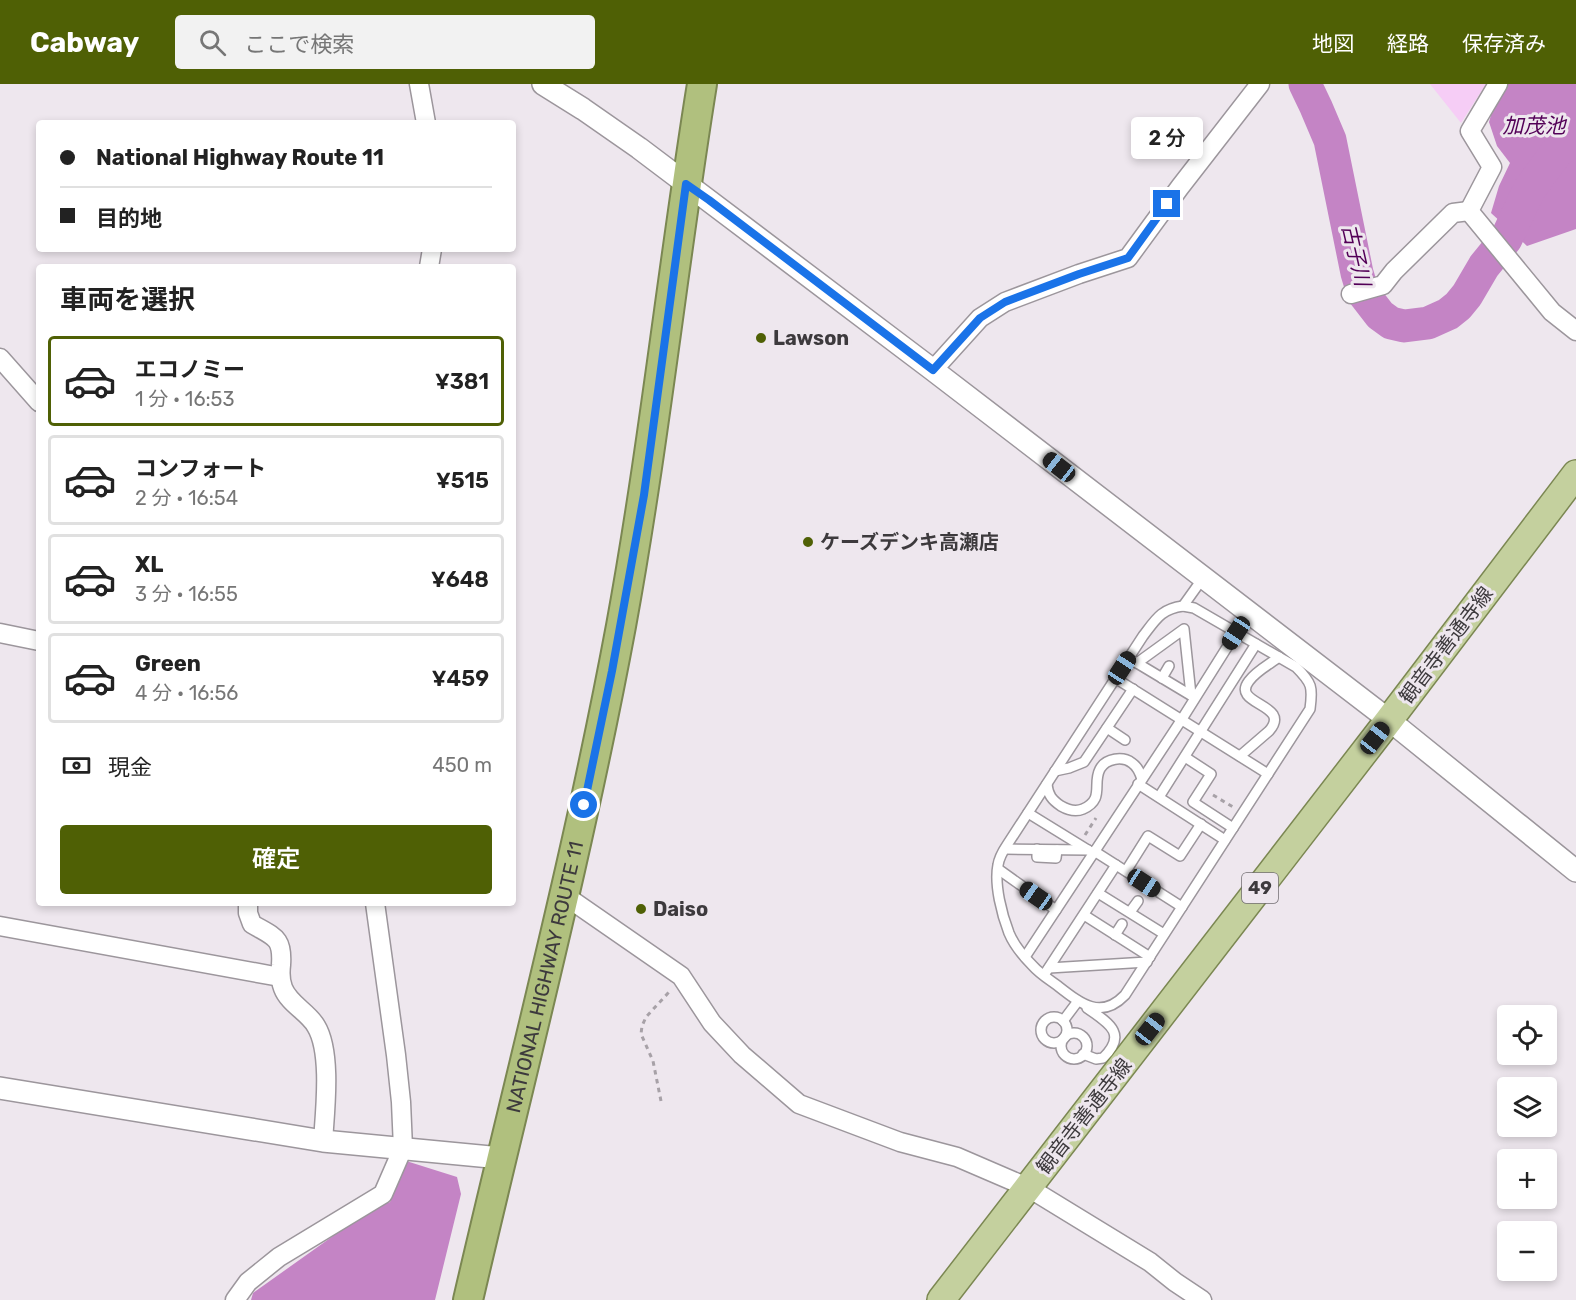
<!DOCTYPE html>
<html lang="ja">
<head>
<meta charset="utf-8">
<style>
	body { margin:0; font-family:Rubik,"Noto Sans JP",sans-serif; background:#f2f2f2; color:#222; height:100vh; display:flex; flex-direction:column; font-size:22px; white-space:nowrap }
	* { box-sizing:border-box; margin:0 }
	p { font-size:20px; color:#767676 }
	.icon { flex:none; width:33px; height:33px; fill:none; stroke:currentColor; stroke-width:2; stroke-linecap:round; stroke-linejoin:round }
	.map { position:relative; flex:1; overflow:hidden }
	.sheet { position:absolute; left:36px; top:180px; width:480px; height:642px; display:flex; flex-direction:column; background:#fff; border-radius:6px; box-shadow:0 3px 9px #0003 }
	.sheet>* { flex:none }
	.banner { position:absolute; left:36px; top:36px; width:480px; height:132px; border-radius:6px; box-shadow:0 3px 9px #0003; display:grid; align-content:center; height:132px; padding:0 24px; background:#fff }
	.fabs { position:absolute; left:1497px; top:921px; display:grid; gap:12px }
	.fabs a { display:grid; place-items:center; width:60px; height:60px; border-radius:6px; background:#fff; box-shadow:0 3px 9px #0003; font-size:30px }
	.end { position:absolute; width:27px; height:27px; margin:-14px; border:8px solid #1a73e8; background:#fff; box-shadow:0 0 0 3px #fff }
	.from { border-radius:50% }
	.bubble { position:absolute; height:42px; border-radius:6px; background:#fff; box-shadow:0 3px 9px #0003; font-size:20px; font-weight:600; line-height:42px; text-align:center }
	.car { position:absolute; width:18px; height:36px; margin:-18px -9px; border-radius:8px; box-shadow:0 0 4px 2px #0007; background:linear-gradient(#222 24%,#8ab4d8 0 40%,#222 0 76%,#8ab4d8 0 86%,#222 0) }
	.banner b { display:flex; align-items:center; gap:21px; height:57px; font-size:22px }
	.banner b+b { border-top:2px solid #e0e0e0 }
	.banner i { width:15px; height:15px; background:#222 }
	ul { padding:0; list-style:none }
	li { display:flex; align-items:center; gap:18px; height:90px; margin:0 12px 9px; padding:0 12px; border:3px solid #e0e0e0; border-radius:6px }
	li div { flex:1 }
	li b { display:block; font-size:22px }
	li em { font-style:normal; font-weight:600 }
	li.on { border-color:#4f6005 }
	li>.icon { width:54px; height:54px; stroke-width:1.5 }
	h2 { padding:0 24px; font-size:27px; line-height:72px }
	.pay { display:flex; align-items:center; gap:15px; height:66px; padding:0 24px; font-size:22px }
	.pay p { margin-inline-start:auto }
	.action { display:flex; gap:12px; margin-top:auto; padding:12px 24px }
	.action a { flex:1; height:69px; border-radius:6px; background:#4f6005; color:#fff; font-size:24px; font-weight:600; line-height:69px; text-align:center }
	header { display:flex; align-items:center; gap:36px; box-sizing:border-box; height:84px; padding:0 30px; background:#4f6005; color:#fff }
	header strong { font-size:28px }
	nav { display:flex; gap:33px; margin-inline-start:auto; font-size:21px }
	.search { width:420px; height:54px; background:#f2f2f2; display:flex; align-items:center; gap:15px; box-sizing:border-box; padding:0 21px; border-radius:6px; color:#767676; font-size:22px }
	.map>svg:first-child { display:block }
	.green { fill:#f6cdf6 }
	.water { fill:#c484c5 }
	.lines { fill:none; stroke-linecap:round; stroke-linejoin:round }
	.river { stroke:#c484c5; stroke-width:33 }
	.service-casing { stroke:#9c969c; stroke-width:12 }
	.minor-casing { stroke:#9c969c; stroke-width:21 }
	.tertiary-casing { stroke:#9c969c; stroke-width:24 }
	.primary-casing { stroke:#7b8752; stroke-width:30 }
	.trunk-casing { stroke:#7b8752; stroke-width:32 }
	.path { stroke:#a7a1a7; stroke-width:3; stroke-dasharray:4.5 4.5; stroke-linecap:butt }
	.service { stroke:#fff; stroke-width:9 }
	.minor { stroke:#fff; stroke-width:18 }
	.tertiary { stroke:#fff; stroke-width:21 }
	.primary { stroke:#c4d09e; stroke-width:27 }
	.trunk { stroke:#b0c07e; stroke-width:28 }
	.route { stroke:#1a73e8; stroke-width:8 }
	.poi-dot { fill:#4f6005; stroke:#eee7ee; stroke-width:2 }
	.labels { text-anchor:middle; stroke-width:6; stroke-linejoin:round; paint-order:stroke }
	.shield { fill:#eee7ee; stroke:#726e72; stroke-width:1.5 }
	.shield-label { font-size:18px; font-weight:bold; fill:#3d3a3d }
	.poi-label { font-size:20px; font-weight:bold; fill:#3d3a3d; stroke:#eee7ee; text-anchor:start }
	.street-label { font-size:20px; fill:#3d3a3d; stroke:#eee7ee }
	.water-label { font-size:21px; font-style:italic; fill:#530057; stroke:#eee7ee }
</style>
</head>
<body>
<header>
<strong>Cabway</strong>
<div class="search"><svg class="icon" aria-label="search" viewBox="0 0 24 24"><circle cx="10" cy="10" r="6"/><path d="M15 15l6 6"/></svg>ここで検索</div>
<nav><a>地図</a><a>経路</a><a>保存済み</a></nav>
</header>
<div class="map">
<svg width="1576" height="1216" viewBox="0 0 1576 1216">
	<rect width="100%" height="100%" fill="#eee7ee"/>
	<polygon class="green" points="1430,0 1486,0 1461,39"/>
	<g class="water">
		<polygon points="1500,0 1576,0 1576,145 1527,162 1491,129 1499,102 1510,79 1497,62 1489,38"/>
		<polygon points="403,1076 457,1093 461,1110 435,1216 251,1216 253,1209 371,1125 390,1118"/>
	</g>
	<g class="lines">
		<polyline class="river" points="1305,0 1316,23 1330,56 1357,189 1363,209 1380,231 1391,239 1404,242 1428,239 1448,230 1458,222 1467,211 1484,182 1506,155 1529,106 1556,69 1576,53"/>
		<g class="service-casing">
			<g id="service">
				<path d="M1183,522l11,2 102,59c16,16 17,20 14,42l-185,286c-24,25 -44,9 -67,-9 -8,-6 -18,-12 -25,-20 -9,-9 -19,-21 -24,-33 -7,-18 -15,-48 -11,-68 1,-7 5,-14 9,-20l136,-209c13,-17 18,-27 40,-30z"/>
				<polyline points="1183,522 1203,494"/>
				<polyline points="1132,576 1192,612"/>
				<polyline points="1137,579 1184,545 1191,611"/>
				<polyline points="1115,594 1268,690"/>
				<polyline points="1162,594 1169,582"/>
				<polyline points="1107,644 1125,656"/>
				<path d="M1240,672l29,-25c24,-27 -39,-26 -20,-50 7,-10 21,-17 30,-24"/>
				<polyline points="1185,673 1211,690 1193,718 1233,744"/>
				<polyline points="1055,687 1069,684 1084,678 1133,605"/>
				<path d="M1047,700c1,11 5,16 14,22 7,4 15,6 22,3 22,-10 9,-25 17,-40 6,-11 23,-13 32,-6 6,4 8,10 10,16"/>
				<polyline points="1138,700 1225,756"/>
				<polyline points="1159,713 1256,560"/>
				<polyline points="1028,729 1088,766"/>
				<polyline points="1005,765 1088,766"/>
				<polyline points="1037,765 1037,773 1056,774 1057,766"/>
				<polyline points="1094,767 1182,823"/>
				<polyline points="998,785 1056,826"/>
				<polyline points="1126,787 1148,752 1180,772 1201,740"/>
				<polyline points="1098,809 1164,850"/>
				<polyline points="1130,828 1138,817"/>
				<polyline points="1084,831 1150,873"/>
				<polyline points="1115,851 1122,840"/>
				<polyline points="1025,873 1182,635 1236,549"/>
				<polyline points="1049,884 1147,878"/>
				<polyline points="1044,891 1116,781"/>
				<circle cx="1054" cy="946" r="13"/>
				<polyline points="1063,937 1078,917"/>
				<circle cx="1074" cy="962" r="13"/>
				<path d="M1083,970l13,5 7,-1c25,-24 6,-35 -16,-50"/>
			</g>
		</g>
		<g class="minor-casing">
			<g id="minor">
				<polyline points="419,0 426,39"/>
				<polyline points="1498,0 1470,47 1492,83 1469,127 1552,228 1576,247"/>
				<polyline points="429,183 432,165"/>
				<polyline points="1351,210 1383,201 1394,187 1453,129 1469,127"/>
				<polyline points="0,274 39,318"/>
				<polyline points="933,286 980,234 1005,218 1079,190 1128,174 1180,103 1260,0"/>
				<polyline points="0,549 39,557"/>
				<polyline points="564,811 681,892 712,939 742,971 799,1020 900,1058 957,1073 1029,1104 1150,1178 1175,1198 1202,1216"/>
				<path d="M248,819v10l4,11c22,13 31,13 29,41 -1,8 -1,15 2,23 6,16 25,24 33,38 16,26 9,85 7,115"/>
				<polyline points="0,842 280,893"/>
				<polyline points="235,1216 248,1198 279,1173 383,1110 403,1064 401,1018 396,971 375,819"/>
			</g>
		</g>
		<g class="tertiary-casing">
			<g id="tertiary">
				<polyline points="543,0 583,25 639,64 933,286 1389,636 1576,787"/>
				<polyline points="0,1004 323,1057 501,1074"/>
			</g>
		</g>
		<g class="primary-casing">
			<polyline id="primary" points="941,1216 1389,636 1576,390"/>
		</g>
		<g class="trunk-casing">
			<g id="trunk">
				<path id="s1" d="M468,1216c52,-224 111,-448 153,-674 33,-180 52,-362 81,-542"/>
			</g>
		</g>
		<g class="path">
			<polyline points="1213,711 1233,723"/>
			<polyline points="1085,751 1096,734"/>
			<polyline points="661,1017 653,977 641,950 642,942 646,933 670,907"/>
		</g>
		<use href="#service" class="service"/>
		<use href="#minor" class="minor"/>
		<use href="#tertiary" class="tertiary"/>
		<use href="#primary" class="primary"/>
		<use href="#trunk" class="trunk"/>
	</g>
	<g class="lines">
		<polyline class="route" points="584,721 612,587 644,411 686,100 709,116 933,286 980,234 1005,218 1079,190 1128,174 1167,120"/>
	</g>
	<g class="poi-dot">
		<circle cx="761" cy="254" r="6"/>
		<circle cx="808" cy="458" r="6"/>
		<circle cx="641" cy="825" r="6"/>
	</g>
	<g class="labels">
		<rect class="shield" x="1242" y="789" width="36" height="30" rx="4.5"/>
		<g class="shield-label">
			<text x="1260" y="810">49</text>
		</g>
		<g class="poi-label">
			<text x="773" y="261">Lawson</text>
			<text x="820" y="465">ケーズデンキ高瀬店</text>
			<text x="653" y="832">Daiso</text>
		</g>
		<g class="street-label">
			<text transform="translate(1446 561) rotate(-53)" y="7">観音寺善通寺線</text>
			<text dy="7" stroke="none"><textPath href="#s1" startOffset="332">NATIONAL HIGHWAY ROUTE 11</textPath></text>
			<text transform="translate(1084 1032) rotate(-52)" y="7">観音寺善通寺線</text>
		</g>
		<g class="water-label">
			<text x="1534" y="49">加茂池</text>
			<text transform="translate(1356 171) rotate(77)" y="7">古子川</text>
		</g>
	</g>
</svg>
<div class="fabs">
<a><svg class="icon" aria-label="locate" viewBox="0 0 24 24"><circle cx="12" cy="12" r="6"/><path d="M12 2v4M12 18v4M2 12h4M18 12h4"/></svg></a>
<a><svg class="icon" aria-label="layers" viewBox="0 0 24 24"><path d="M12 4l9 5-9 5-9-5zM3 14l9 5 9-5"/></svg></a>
<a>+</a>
<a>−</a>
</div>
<i class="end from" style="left:584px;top:721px"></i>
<i class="end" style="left:1167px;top:120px"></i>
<div class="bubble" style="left:1131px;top:33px;width:72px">2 分</div>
<i class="car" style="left:1059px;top:383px;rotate:308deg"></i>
<i class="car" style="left:1236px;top:549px;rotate:213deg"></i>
<i class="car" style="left:1122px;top:584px;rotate:33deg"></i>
<i class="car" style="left:1375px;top:654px;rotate:38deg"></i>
<i class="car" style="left:1144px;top:799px;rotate:123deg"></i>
<i class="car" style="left:1036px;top:812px;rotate:305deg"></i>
<i class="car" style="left:1150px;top:945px;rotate:38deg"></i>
<div class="banner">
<b><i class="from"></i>National Highway Route 11</b>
<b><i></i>目的地</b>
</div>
<section class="sheet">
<h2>車両を選択</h2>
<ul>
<li class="on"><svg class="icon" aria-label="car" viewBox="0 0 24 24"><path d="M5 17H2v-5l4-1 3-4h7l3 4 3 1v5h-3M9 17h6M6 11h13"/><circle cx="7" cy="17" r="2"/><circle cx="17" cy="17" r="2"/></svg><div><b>エコノミー</b><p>1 分 · 16:53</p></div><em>¥381</em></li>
<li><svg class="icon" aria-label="car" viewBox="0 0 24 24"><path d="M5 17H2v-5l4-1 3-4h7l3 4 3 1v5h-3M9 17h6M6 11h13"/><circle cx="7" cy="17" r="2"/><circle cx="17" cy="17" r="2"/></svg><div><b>コンフォート</b><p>2 分 · 16:54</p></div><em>¥515</em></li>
<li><svg class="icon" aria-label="car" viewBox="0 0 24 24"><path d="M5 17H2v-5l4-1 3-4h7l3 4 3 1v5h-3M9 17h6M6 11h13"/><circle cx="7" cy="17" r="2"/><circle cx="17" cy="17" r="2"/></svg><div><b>XL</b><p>3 分 · 16:55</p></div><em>¥648</em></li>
<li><svg class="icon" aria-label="car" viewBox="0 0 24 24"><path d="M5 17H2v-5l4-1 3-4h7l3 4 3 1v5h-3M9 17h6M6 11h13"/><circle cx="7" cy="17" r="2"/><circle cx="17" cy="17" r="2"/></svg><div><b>Green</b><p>4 分 · 16:56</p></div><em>¥459</em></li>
</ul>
<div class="pay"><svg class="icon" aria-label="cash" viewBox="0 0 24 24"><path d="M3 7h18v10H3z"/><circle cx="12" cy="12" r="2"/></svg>現金<p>450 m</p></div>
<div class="action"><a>確定</a></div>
</section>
</div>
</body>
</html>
